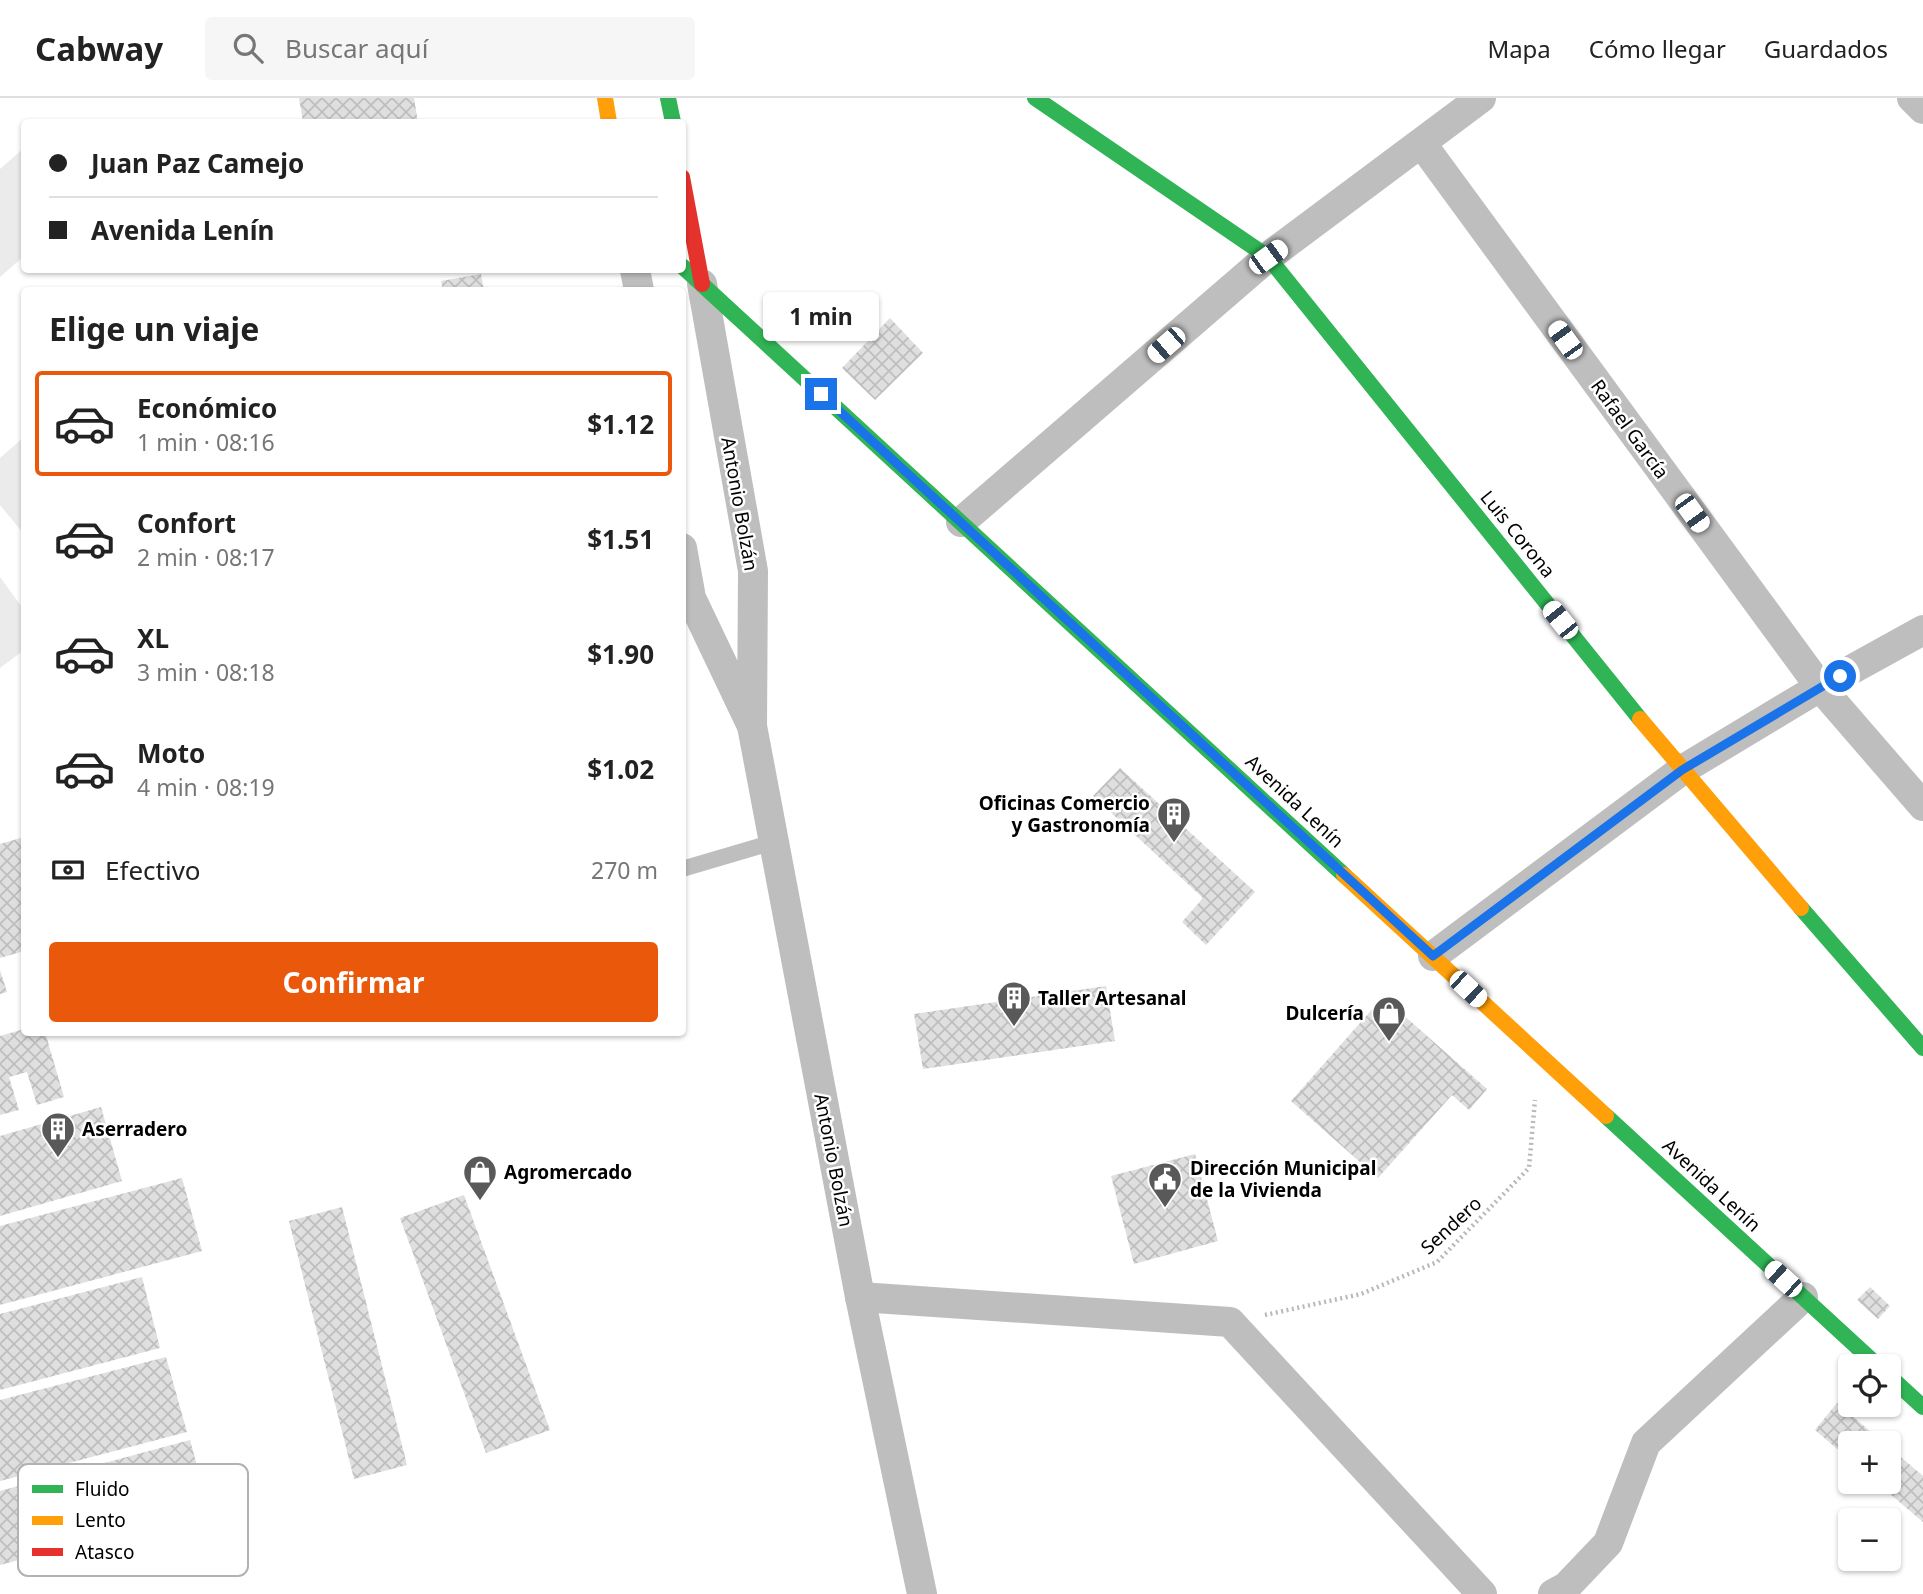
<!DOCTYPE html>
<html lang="es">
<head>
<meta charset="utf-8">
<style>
	body { margin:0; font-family:"Noto Sans",sans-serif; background:#f6f6f6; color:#222; height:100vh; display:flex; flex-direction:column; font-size:26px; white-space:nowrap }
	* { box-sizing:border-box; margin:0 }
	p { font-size:23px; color:#767676 }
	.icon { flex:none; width:38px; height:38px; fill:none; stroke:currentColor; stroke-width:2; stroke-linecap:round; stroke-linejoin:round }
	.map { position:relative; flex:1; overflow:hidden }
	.details { position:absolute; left:21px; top:189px; width:665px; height:749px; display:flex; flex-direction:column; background:#fff; border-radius:7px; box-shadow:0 2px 5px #0004 }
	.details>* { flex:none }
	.banner { position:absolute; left:21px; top:21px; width:665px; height:154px; border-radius:7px; box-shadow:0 2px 5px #0004; display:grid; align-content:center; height:154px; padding:0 28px; background:#fff }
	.controls { position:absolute; left:1838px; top:1256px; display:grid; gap:14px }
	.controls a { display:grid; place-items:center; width:63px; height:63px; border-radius:7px; background:#fff; box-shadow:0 2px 5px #0004; font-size:35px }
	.end { position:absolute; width:32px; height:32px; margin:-16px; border:9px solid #1a73e8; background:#fff; box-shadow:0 0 0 4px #fff }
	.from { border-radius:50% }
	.bubble { position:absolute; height:49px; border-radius:7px; background:#fff; box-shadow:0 2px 5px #0004; font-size:23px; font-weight:700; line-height:49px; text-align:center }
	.car { position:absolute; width:21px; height:42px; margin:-21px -10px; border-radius:9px; box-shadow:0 0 5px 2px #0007; background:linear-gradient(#fff 24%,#345 0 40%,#fff 0 76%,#345 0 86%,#fff 0) }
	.banner b { display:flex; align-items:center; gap:24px; height:66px; font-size:26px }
	.banner b+b { border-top:2px solid #e0e0e0 }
	.banner i { width:18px; height:18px; background:#222 }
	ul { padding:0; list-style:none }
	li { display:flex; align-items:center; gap:21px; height:105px; margin:0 14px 10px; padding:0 14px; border:4px solid transparent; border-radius:7px }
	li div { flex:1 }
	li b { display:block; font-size:26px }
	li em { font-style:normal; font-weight:700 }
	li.selected { border-color:#ea580c }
	li>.icon { width:63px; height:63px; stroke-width:1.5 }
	h2 { padding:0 28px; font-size:32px; line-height:84px }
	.pay { display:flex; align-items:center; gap:18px; height:77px; padding:0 28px; font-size:26px }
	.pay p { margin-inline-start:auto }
	.action { display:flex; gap:14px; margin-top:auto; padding:14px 28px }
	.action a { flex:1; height:80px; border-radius:7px; background:#ea580c; color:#fff; font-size:28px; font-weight:700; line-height:80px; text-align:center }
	header { display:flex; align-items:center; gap:42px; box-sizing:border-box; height:98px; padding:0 35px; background:#fff; border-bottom:2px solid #e0e0e0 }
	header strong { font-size:33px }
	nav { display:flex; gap:38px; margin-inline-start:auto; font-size:24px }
	.search { width:490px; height:63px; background:#f6f6f6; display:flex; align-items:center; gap:18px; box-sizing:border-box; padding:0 24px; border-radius:7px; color:#767676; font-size:26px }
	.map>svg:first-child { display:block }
	.grass { fill:#ebebeb }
	.building { fill:url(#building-cross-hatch) }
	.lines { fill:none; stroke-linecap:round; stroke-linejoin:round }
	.path { stroke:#b9b9b9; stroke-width:4.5; stroke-dasharray:2 3.5; stroke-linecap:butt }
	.lane { stroke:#bebebe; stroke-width:16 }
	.street { stroke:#bebebe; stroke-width:30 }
	.fast { stroke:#30b455; stroke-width:16 }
	.slow { stroke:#ff9f0a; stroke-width:16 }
	.jam { stroke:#e5322d; stroke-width:16 }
	.route { stroke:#1a73e8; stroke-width:9 }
	.labels { text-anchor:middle; stroke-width:5; stroke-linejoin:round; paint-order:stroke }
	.street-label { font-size:19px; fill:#000; stroke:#fff }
	.poi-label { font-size:19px; font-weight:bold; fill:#000; stroke:#fff; text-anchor:start }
	.key { fill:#fff; stroke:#b2b2b2; stroke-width:2 }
	.key-label { font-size:19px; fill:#000 }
</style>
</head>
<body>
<header>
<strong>Cabway</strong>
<div class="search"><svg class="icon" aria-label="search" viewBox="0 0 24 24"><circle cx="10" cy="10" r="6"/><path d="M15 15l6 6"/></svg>Buscar aquí</div>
<nav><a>Mapa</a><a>Cómo llegar</a><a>Guardados</a></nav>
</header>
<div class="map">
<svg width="1923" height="1496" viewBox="0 0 1923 1496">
	<defs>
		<pattern id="building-cross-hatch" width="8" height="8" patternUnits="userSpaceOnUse" patternTransform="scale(1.75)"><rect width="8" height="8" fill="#dfdfdf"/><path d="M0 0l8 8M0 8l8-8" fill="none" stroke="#bebebe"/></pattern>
	</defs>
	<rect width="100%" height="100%" fill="#fff"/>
	<g class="grass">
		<polygon points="24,50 24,158 0,179 0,71"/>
		<polygon points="24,339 24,436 0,407 0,360"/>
		<polygon points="0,479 24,512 24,552 0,570"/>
	</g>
	<g class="building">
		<polygon points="299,0 414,0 418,24 303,24"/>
		<polygon points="481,176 484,192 443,192 441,183"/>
		<polygon points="890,220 923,255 875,302 842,270"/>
		<polygon points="1120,670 1255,794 1206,847 1182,824 1203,800 1093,698"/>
		<polygon points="24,739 24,853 0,860 0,746"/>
		<polygon points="0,872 7,894 0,896"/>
		<polygon points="1106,888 1115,943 923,971 914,916"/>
		<polygon points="1383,899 1487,991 1469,1012 1452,997 1378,1080 1291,1003"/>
		<polygon points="24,931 24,934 45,934 64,999 37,1007 27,974 9,979 19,1012 0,1017 0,938"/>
		<polygon points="101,1009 122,1083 0,1118 0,1038"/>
		<polygon points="1195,1056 1218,1143 1134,1166 1111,1078"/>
		<polygon points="182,1080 202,1153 0,1207 0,1128"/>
		<polygon points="464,1097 550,1332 486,1355 400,1120"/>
		<polygon points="342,1109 407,1367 354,1381 289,1123"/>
		<polygon points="142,1179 160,1250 0,1292 0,1216"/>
		<polygon points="1870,1189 1890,1208 1878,1221 1857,1202"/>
		<polygon points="166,1259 187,1334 0,1383 0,1302"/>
		<polygon points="1837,1305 1885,1346 1850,1346 1850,1362 1815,1332"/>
		<polygon points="190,1342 209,1411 0,1467 0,1393"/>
		<polygon points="1888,1348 1923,1378 1923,1424 1876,1384 1888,1384"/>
	</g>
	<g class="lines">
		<polyline class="path" points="1265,1217 1361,1196 1437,1164 1529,1070 1535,1002"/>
		<polyline class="lane" points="682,771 774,744"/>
		<g class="street">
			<polyline points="1912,0 1923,11"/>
			<polyline points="1422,46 1820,589 1923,708"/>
			<polyline points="635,172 639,192"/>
			<polyline points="961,424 1268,159 1481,0"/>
			<polyline points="682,450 691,500 752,628 753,473 702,186"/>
			<polyline points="752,628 860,1199 922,1496"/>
			<polyline points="1433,858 1682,672 1820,589 1923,532"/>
			<polyline points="860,1199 1230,1224 1482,1496"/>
			<polyline points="1553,1496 1566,1489 1608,1445 1646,1345 1803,1199"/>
		</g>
		<g class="fast">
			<polyline points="668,0 673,24"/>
			<polyline points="1035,0 1268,159 1640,621"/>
			<polyline points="682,168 1344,777"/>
			<polyline points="1801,810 1923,950"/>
			<polyline points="1606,1018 1879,1269"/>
			<polyline points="1888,1277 1923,1309"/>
		</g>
		<g class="slow">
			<polyline points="605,0 609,24"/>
			<polyline points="1640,621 1801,810"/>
			<polyline points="1344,777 1606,1018"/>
		</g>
		<polyline class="jam" points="682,79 702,186"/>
	</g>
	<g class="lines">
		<polyline class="route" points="821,296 1433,858 1682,672 1840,578"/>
	</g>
	<defs>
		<g id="building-pin" transform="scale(1.75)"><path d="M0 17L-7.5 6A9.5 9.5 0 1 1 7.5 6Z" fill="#595959" stroke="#fff"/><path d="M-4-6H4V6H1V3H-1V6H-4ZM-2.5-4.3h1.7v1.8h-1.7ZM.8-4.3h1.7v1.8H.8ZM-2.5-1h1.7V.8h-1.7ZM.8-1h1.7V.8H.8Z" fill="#fff"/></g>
		<g id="shop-pin" transform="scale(1.75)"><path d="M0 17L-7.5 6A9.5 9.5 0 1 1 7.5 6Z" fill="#595959" stroke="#fff"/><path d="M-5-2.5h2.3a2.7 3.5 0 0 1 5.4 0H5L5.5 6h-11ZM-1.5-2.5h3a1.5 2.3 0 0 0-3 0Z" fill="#fff"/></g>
		<g id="civic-pin" transform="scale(1.75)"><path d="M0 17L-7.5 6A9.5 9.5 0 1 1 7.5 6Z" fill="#595959" stroke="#fff"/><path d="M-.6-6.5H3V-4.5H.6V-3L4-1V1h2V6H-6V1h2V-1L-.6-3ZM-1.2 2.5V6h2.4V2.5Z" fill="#fff"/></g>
	</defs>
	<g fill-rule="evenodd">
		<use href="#building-pin" x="1174" y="716"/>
		<use href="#building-pin" x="1014" y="900"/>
		<use href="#shop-pin" x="1389" y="915"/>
		<use href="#building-pin" x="58" y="1031"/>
		<use href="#shop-pin" x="480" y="1074"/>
		<use href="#civic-pin" x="1165" y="1081"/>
	</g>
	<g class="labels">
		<g class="street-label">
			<text transform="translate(1630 331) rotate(54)" y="7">Rafael García</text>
			<text transform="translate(740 406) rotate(80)" y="7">Antonio Bolzán</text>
			<text transform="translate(1518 436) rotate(51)" y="7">Luis Corona</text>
			<text transform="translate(1295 703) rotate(43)" y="7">Avenida Lenín</text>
			<text transform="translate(834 1062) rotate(79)" y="7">Antonio Bolzán</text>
			<text transform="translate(1712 1087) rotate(43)" y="7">Avenida Lenín</text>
			<text transform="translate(1451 1127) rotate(-43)" y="7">Sendero</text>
		</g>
		<g class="poi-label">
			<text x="1150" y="712" text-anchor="end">Oficinas Comercio<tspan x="1150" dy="22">y Gastronomía</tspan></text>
			<text x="1038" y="907">Taller Artesanal</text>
			<text x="1364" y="922" text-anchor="end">Dulcería</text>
			<text x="82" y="1038">Aserradero</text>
			<text x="1190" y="1077">Dirección Municipal<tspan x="1190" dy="22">de la Vivienda</tspan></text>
			<text x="504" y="1081">Agromercado</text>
		</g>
	</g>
	<rect x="18" y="1366" width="230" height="112" rx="10" class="key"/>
	<rect x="32" y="1387" width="31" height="8" fill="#30b455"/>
	<rect x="32" y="1418" width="31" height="9" fill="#ff9f0a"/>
	<rect x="32" y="1450" width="31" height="8" fill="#e5322d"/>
	<g class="key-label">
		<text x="75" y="1398">Fluido</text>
		<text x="75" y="1429">Lento</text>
		<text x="75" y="1461">Atasco</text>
	</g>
</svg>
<div class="controls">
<a><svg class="icon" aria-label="locate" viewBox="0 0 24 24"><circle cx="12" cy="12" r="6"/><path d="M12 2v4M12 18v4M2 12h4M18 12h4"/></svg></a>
<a>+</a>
<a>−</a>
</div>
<i class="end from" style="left:1840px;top:578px"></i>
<i class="end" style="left:821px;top:296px"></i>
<div class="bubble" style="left:763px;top:194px;width:116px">1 min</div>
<i class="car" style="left:1268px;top:159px;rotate:54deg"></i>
<i class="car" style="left:1565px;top:242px;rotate:324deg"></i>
<i class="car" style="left:1166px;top:247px;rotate:229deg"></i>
<i class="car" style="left:1692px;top:415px;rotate:144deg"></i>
<i class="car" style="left:1560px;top:522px;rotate:321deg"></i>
<i class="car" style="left:1468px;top:891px;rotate:133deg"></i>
<i class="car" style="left:1783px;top:1181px;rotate:312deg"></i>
<div class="banner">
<b><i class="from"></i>Juan Paz Camejo</b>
<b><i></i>Avenida Lenín</b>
</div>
<section class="details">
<h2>Elige un viaje</h2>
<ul>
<li class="selected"><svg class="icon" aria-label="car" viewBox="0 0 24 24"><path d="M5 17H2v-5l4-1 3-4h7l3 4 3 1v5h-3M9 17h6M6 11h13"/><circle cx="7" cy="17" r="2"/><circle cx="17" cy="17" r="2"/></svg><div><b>Económico</b><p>1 min · 08:16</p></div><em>$1.12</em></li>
<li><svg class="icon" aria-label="car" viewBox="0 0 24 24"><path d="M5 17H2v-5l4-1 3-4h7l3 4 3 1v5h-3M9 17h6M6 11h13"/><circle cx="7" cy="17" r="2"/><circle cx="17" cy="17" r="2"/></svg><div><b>Confort</b><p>2 min · 08:17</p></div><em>$1.51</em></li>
<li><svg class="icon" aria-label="car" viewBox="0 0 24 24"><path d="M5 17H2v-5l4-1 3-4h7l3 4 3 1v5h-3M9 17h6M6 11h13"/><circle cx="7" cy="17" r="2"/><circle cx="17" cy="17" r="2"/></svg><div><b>XL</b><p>3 min · 08:18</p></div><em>$1.90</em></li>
<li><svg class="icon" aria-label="car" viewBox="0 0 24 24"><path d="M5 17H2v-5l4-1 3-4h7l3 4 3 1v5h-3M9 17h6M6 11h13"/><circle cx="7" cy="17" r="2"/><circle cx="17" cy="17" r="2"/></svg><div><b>Moto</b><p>4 min · 08:19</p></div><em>$1.02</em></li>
</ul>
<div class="pay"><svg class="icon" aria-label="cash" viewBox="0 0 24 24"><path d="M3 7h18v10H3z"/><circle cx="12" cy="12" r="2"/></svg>Efectivo<p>270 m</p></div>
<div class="action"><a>Confirmar</a></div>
</section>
</div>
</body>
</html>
